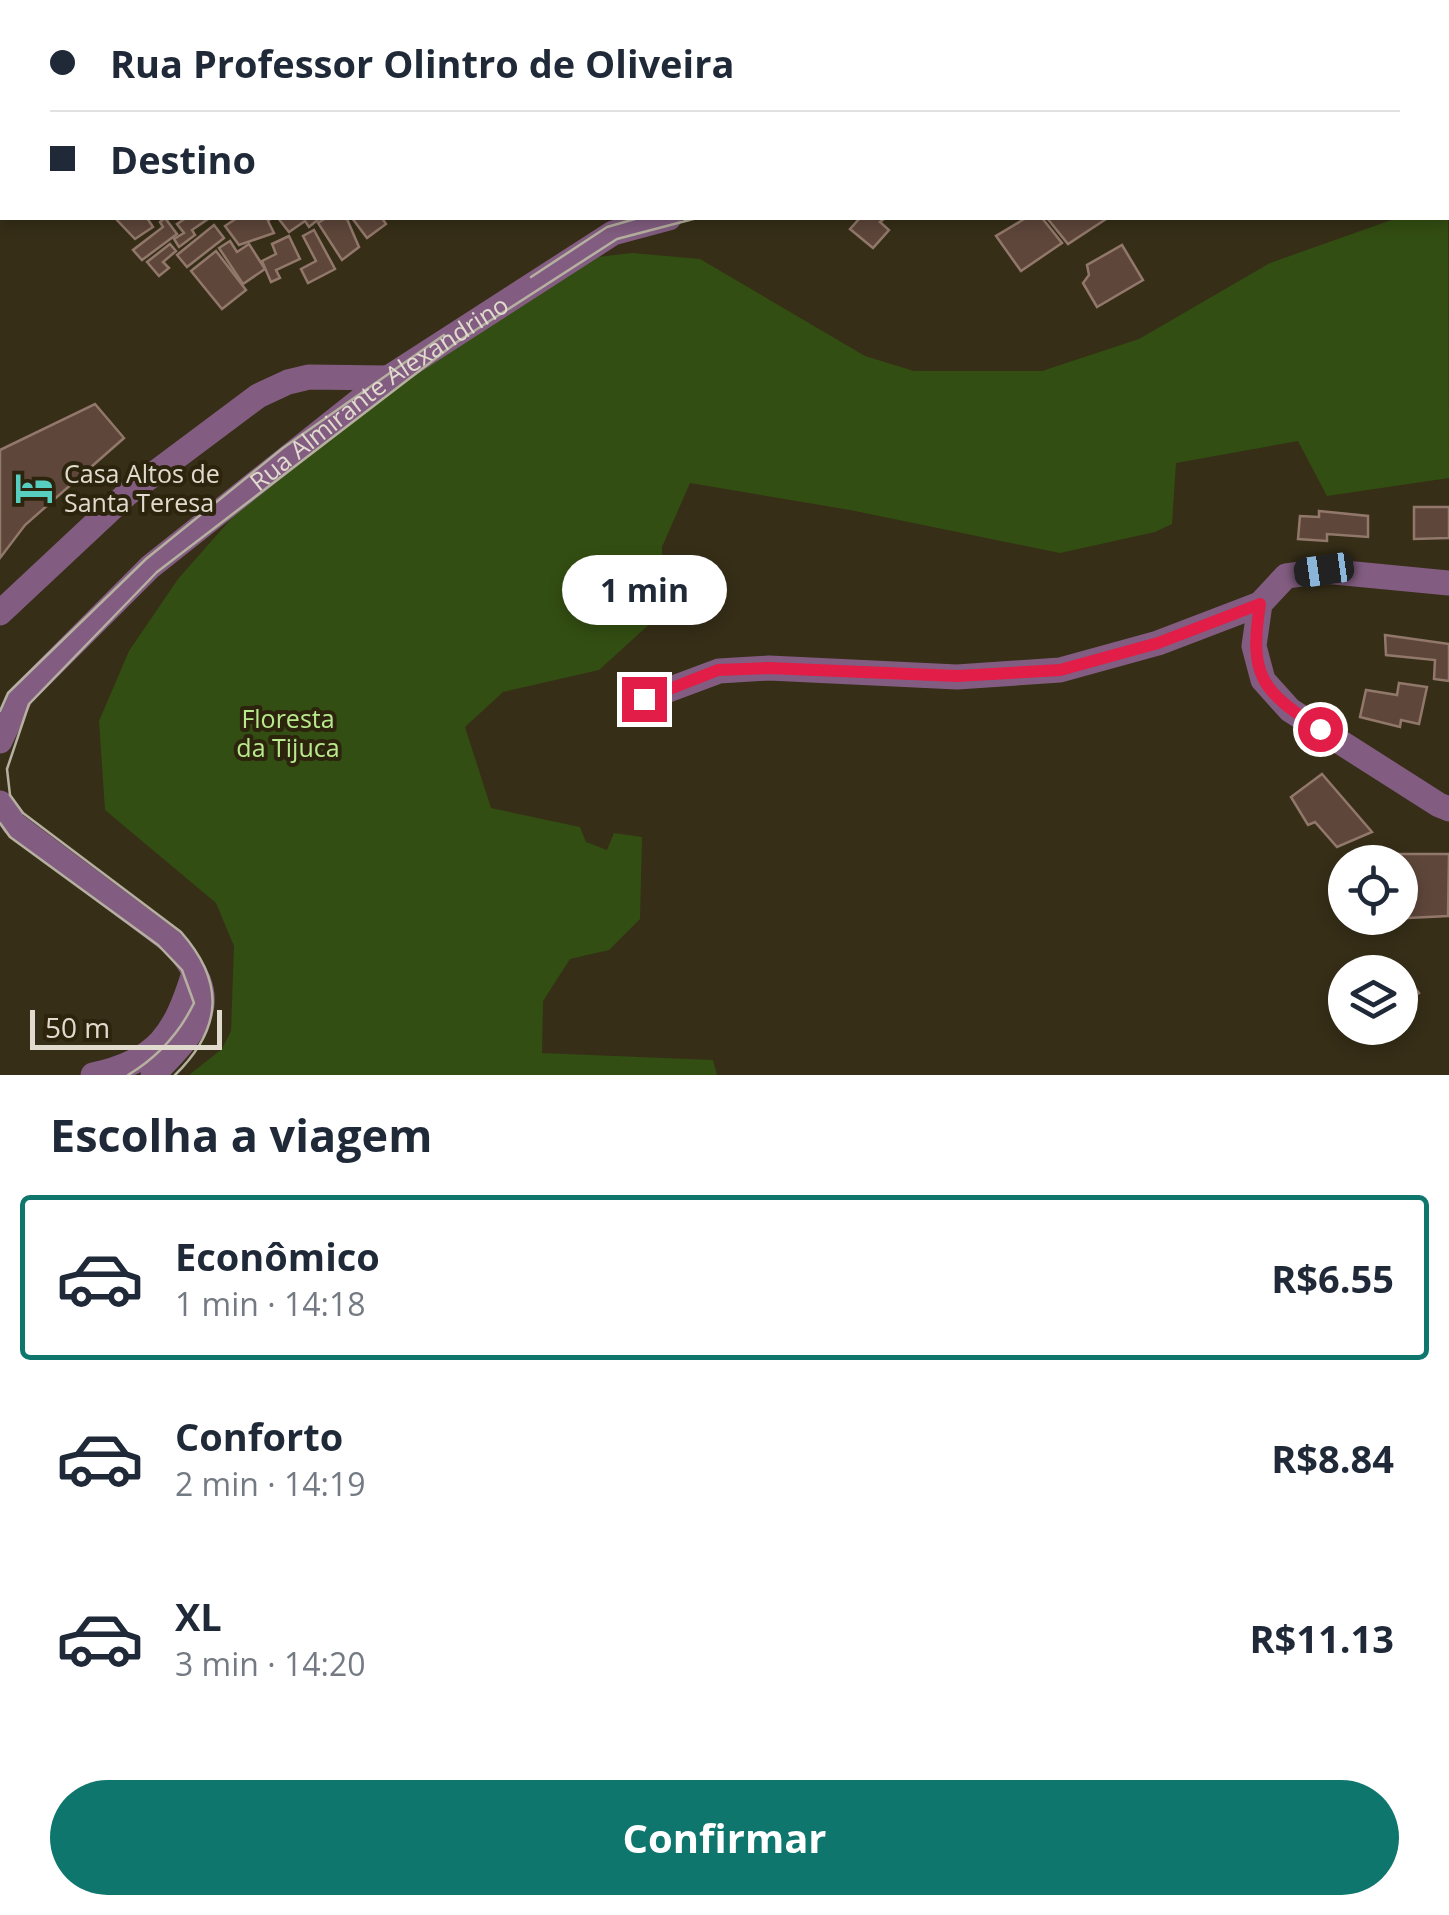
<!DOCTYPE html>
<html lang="pt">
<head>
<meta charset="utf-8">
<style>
	body { margin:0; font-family:"Open Sans",sans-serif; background:#f2f2f3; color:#1f2937; height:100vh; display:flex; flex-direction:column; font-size:38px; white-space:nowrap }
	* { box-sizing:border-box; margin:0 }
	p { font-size:32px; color:#747a83 }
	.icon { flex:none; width:55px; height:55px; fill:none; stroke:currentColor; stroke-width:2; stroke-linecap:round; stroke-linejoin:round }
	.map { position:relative; height:1075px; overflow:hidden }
	.details { display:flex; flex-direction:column; background:#fff; flex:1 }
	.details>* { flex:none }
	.top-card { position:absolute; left:0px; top:0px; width:1450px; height:220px; box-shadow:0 5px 15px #0003; display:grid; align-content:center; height:220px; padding:0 50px; background:#fff }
	.tools { position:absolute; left:1328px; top:845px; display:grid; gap:20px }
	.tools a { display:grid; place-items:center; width:90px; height:90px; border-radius:50%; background:#fff; box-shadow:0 5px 15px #0003; font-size:50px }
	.scale { position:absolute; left:30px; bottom:25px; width:192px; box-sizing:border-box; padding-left:10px; border:5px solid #e1dbce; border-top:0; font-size:28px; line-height:35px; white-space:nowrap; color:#e1dbce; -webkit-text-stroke:8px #2c240d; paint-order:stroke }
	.end { position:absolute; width:45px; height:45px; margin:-22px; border:12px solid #e11d48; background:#fff; box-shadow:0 0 0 5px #fff }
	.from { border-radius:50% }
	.bubble { position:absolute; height:70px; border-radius:35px; background:#fff; box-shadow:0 5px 15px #0003; font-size:32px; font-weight:700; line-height:70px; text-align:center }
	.car { position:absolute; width:30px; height:60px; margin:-30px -15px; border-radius:12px; box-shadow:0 0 8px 2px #0007; background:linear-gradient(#222 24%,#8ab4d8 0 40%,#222 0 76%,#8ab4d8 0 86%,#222 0) }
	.top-card b { display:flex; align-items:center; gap:35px; height:95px; font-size:38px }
	.top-card b+b { border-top:2px solid #e0e1e3 }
	.top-card i { width:25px; height:25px; background:#1f2937 }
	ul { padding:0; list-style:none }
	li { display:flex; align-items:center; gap:30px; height:165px; margin:0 20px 15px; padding:0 30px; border:5px solid transparent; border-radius:10px }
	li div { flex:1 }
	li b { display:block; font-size:38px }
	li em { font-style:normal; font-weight:700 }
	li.on { border-color:#0f766e }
	li>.icon { width:90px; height:90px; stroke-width:1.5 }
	h2 { padding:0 50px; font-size:45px; line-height:120px }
	.cta { display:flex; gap:20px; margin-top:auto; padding:20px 50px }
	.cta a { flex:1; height:115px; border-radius:60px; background:#0f766e; color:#fff; font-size:40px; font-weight:700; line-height:115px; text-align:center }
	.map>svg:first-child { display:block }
	.green { fill:#334e12 }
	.building { fill:#5e463a; stroke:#92786b; stroke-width:2.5 }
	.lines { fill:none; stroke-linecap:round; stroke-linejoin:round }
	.path { stroke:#78705d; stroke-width:5; stroke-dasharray:5 5; stroke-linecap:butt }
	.minor { stroke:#825d81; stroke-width:25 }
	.tram { stroke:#b6b0a0; stroke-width:2.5 }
	.route { stroke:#e11d48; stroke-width:12 }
	.labels { text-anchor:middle; stroke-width:8; stroke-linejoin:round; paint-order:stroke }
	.street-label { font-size:25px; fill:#e1dbce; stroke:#2c240d }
	.poi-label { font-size:25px; fill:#e1dbce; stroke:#2c240d; text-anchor:start }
	.park-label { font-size:25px; fill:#b9e98d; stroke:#2c240d }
</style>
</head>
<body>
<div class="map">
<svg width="1449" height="1075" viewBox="0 0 1449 1075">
	<rect width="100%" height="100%" fill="#362e17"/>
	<polygon class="green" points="1448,199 1449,478 1327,496 1298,441 1176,463 1172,524 1155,532 1060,553 850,510 690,483 662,547 664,611 599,670 503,692 465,727 491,808 580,827 586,842 607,850 614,833 642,837 640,919 609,950 570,959 543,1001 542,1053 713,1060 717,1075 189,1075 222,1049 231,1031 234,946 216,903 105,810 99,721 129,651 178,579 253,494 440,344 598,257 632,253 700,259 865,356 914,371 1042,371 1139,339 1270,263 1397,218 1448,218"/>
	<g class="building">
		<polygon points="115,218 147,218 153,227 135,239"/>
		<polygon points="165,218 177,234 142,260 133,250 163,227 160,222"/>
		<polygon points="186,218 208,219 192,230 195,235 179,247 174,239 184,233 177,224"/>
		<polygon points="237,218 271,218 268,221 274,233 239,245 225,226"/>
		<polygon points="278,218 320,218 309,227 305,221 289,232"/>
		<polygon points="326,218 347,219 359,247 342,260 318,223"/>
		<polygon points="352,218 382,218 386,224 367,238"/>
		<polygon points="860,218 885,218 880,222 889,230 873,248 850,229"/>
		<polygon points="1026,218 1042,218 1062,243 1021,271 996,236"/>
		<polygon points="1047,218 1105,218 1106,219 1068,244"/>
		<polygon points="214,225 224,238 187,267 177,255"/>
		<polygon points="314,230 335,269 308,283 301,269 316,261 303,236"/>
		<polygon points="289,236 300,259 276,270 280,278 271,282 262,261 276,254 272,244"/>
		<polygon points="230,241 237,252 249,244 265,269 243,284 219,248"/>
		<polygon points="170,244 176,251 163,262 169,268 159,276 147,262"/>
		<polygon points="1122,245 1143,280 1097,307 1083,283 1089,275 1087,265"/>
		<polygon points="216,251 246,290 222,309 191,271"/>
		<polygon points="95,404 124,438 25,525 0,558 0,450"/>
		<polygon points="1414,507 1449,507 1449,538 1414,539"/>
		<polygon points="1319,511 1368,516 1368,537 1327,534 1327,541 1298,539 1300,516 1319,517"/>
		<polygon points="1385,635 1449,644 1449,681 1434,679 1435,660 1386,655"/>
		<polygon points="1399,683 1427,687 1419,724 1401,720 1400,727 1360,717 1366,690 1397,695"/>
		<polygon points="1322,774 1372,832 1337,847 1315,822 1308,825 1291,797"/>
		<polygon points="1389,854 1449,854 1448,916 1387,919 1400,918 1400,862 1388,862"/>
		<polygon points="1402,972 1419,993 1400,1007 1400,973"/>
	</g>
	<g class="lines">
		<g class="path">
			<polyline points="329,0 329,2"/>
			<polyline points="471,2 472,0"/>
		</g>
		<g class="minor">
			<polyline points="1018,0 1025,2"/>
			<polyline points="1235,0 1236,2"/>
			<polyline points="1448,64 1449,63"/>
			<polyline points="1449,583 1324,571 1286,576 1260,604 1254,646 1263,680 1290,710 1439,805 1449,809"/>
			<polyline points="0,613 127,494 258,396 288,382 309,377 388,378"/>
			<polyline points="644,699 719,671 769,668 957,677 1060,670 1158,643 1260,604"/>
			<path id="s1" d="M0,741l21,-45 129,-129 238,-189 225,-145 56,-15"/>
			<path d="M0,803l14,21 159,119c54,59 25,85 -20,132"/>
			<path d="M93,1075c65,-14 82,-41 101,-102"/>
		</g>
		<g class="tram">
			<polyline points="1448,70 1449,69"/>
			<polyline points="531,277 607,227 635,219"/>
			<polyline points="0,711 8,693 146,559 283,448 444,335"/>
			<path d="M0,823l10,14 148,108 24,25 12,33c-15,31 -36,54 -66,72"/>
			<path d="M175,1075c48,-47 50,-93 6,-143l-158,-119 -13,-18 -3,-26 22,-65 128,-132 300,-230 160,-103 80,-21"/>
		</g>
	</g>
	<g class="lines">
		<path class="route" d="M644,699l74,-29 51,-2 188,8 103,-6 98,-27 102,-39c-11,71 0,86 60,125"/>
	</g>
	<defs>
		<g id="hotel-bare" transform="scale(3)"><path d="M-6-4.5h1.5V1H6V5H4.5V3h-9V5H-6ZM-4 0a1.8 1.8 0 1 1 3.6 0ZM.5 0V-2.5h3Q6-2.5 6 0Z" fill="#58cec0" stroke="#2c240d" stroke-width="2.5" paint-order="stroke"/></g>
	</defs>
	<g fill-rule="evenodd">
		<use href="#hotel-bare" x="34" y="488"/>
	</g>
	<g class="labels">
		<g class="street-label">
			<text dy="9" stroke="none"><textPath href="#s1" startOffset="520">Rua Almirante Alexandrino</textPath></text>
		</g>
		<g class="poi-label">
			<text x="64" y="483">Casa Altos de<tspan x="64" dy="29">Santa Teresa</tspan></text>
		</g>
		<g class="park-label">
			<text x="288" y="728">Floresta<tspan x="288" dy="29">da Tijuca</tspan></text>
		</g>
	</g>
</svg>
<div class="tools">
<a><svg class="icon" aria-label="locate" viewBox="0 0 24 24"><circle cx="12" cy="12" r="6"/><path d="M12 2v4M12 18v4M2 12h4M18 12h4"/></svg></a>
<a><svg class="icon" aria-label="layers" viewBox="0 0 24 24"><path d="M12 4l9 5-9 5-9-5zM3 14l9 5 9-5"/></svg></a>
</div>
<div class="scale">50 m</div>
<i class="end from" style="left:1320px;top:729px"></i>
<i class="end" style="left:644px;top:699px"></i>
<div class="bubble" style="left:562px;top:555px;width:165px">1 min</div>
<i class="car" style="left:1324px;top:570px;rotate:262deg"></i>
<div class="top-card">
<b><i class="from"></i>Rua Professor Olintro de Oliveira</b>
<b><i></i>Destino</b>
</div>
</div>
<section class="details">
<h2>Escolha a viagem</h2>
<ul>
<li class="on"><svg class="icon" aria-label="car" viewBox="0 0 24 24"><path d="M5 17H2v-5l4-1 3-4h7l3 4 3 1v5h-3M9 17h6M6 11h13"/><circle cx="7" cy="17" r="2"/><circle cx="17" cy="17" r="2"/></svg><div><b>Econômico</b><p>1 min · 14:18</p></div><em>R$6.55</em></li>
<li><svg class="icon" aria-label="car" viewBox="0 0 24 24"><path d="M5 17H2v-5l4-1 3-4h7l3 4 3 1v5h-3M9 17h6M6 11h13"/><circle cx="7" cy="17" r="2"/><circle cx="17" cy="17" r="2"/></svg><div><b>Conforto</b><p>2 min · 14:19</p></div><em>R$8.84</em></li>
<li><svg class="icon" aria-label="car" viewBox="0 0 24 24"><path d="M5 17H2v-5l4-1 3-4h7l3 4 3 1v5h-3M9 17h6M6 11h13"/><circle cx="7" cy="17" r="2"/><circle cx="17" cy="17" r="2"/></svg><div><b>XL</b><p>3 min · 14:20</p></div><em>R$11.13</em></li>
</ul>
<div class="cta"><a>Confirmar</a></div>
</section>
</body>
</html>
